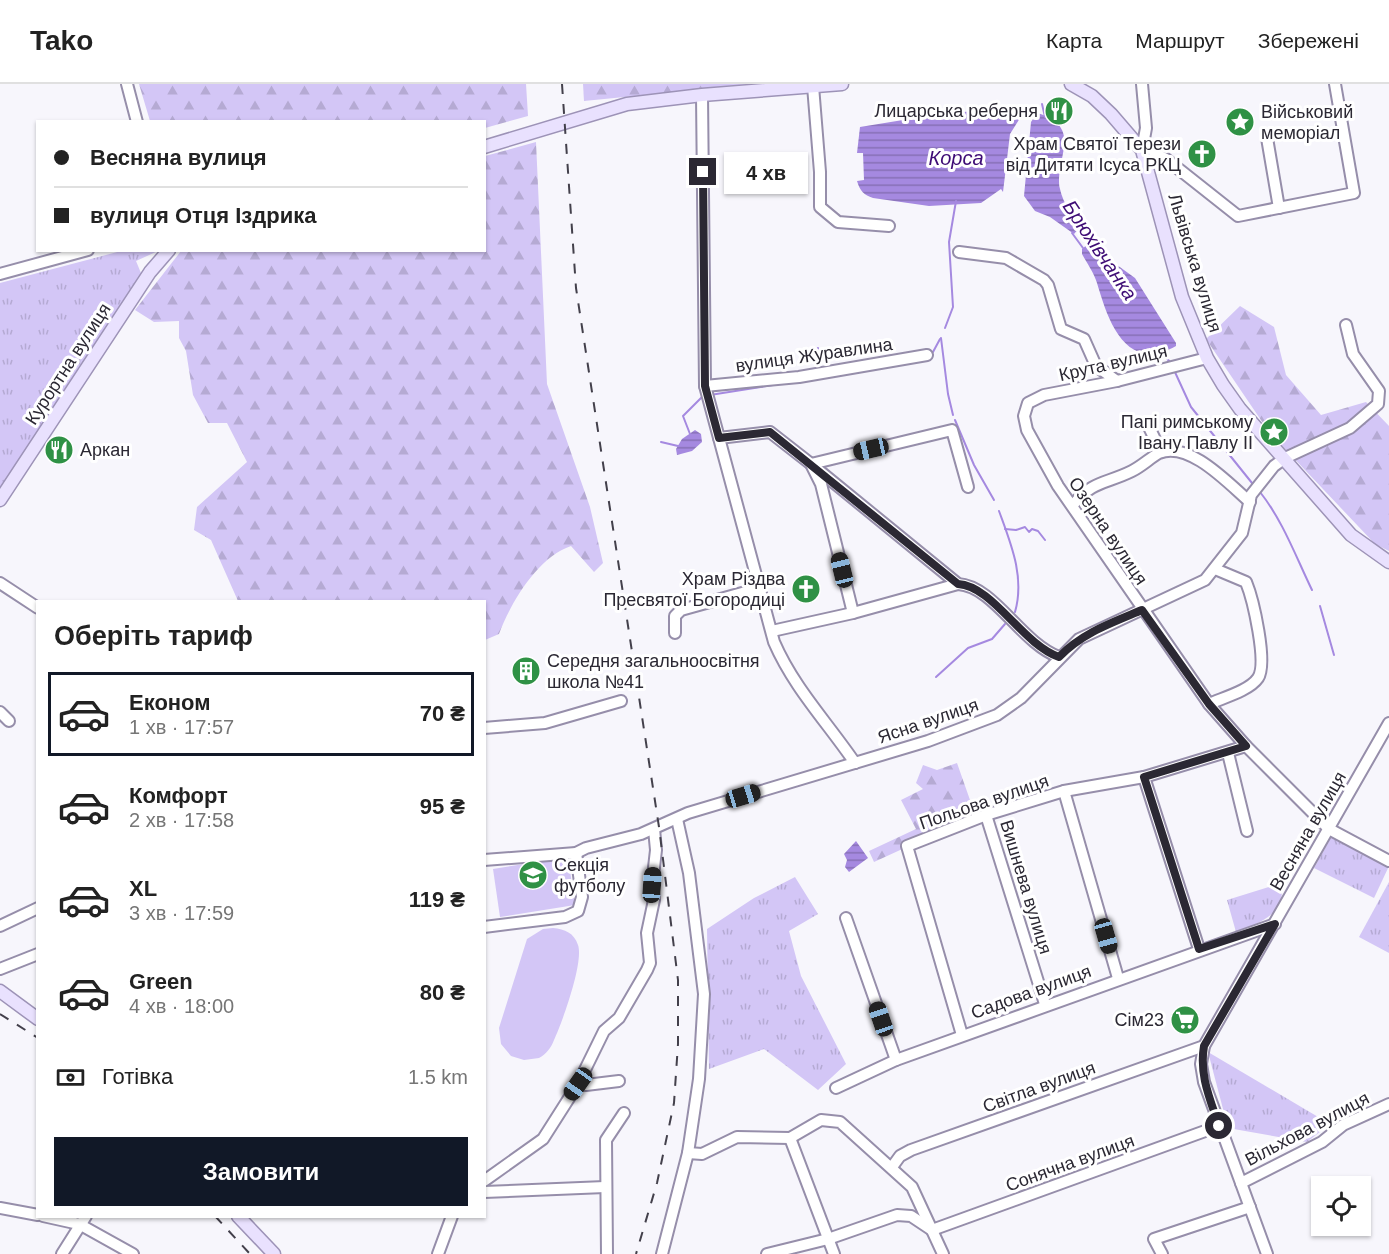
<!DOCTYPE html>
<html lang="uk">
<head>
<meta charset="utf-8">
<style>
	body { margin:0; font-family:Helvetica,sans-serif; background:#f2f2f2; color:#222; height:100vh; display:flex; flex-direction:column; font-size:22px; white-space:nowrap }
	* { box-sizing:border-box; margin:0 }
	p { font-size:20px; color:#767676 }
	.icon { flex:none; width:33px; height:33px; fill:none; stroke:currentColor; stroke-width:2; stroke-linecap:round; stroke-linejoin:round }
	.map { position:relative; flex:1; overflow:hidden }
	.details { position:absolute; left:36px; top:516px; width:450px; height:618px; display:flex; flex-direction:column; background:#fff; border-radius:0px; box-shadow:0 2px 4px #0004 }
	.details>* { flex:none }
	.guide { position:absolute; left:36px; top:36px; width:450px; height:132px; border-radius:0px; box-shadow:0 2px 4px #0004; display:grid; align-content:center; height:132px; padding:0 18px; background:#fff }
	.fabs { position:absolute; left:1311px; top:1092px; display:grid; gap:12px }
	.fabs a { display:grid; place-items:center; width:60px; height:60px; border-radius:0px; background:#fff; box-shadow:0 2px 4px #0004; font-size:30px }
	.end { position:absolute; width:27px; height:27px; margin:-14px; border:8px solid #2b2833; background:#fff; box-shadow:0 0 0 3px #fff }
	.from { border-radius:50% }
	.bubble { position:absolute; height:42px; border-radius:0px; background:#fff; box-shadow:0 2px 4px #0004; font-size:20px; font-weight:700; line-height:42px; text-align:center }
	.car { position:absolute; width:18px; height:36px; margin:-18px -9px; border-radius:8px; box-shadow:0 0 4px 2px #0007; background:linear-gradient(#222 24%,#8ab4d8 0 40%,#222 0 76%,#8ab4d8 0 86%,#222 0) }
	.guide b { display:flex; align-items:center; gap:21px; height:57px; font-size:22px }
	.guide b+b { border-top:2px solid #e0e0e0 }
	.guide i { width:15px; height:15px; background:#222 }
	ul { padding:0; list-style:none }
	li { display:flex; align-items:center; gap:18px; height:84px; margin:0 12px 9px; padding:0 6px; border:3px solid transparent; border-radius:0px }
	li div { flex:1 }
	li b { display:block; font-size:22px }
	li em { font-style:normal; font-weight:700 }
	li.selected { border-color:#111827 }
	li>.icon { width:54px; height:54px; stroke-width:1.5 }
	h2 { padding:0 18px; font-size:27px; line-height:72px }
	.pay { display:flex; align-items:center; gap:15px; height:66px; padding:0 18px; font-size:22px }
	.pay p { margin-inline-start:auto }
	.cta { display:flex; gap:12px; margin-top:auto; padding:12px 18px }
	.cta a { flex:1; height:69px; border-radius:0px; background:#111827; color:#fff; font-size:24px; font-weight:700; line-height:69px; text-align:center }
	header { display:flex; align-items:center; gap:36px; box-sizing:border-box; height:84px; padding:0 30px; background:#fff; border-bottom:2px solid #e0e0e0 }
	header strong { font-size:28px }
	nav { display:flex; gap:33px; margin-inline-start:auto; font-size:21px }
	.map>svg:first-child { display:block }
	.grass { fill:url(#grass-tufts) }
	.forest { fill:url(#forest-firs) }
	.pitch { fill:#d3c6f6 }
	.water { fill:url(#water-rules) }
	.lines { fill:none; stroke-linecap:round; stroke-linejoin:round }
	.stream { stroke:#a589e0; stroke-width:2 }
	.minor-casing { stroke:#968eaa; stroke-width:14 }
	.major-casing { stroke:#9d93b7; stroke-width:15 }
	.minor { stroke:#fff; stroke-width:10 }
	.major { stroke:#e9e1fe; stroke-width:12 }
	.rail { stroke:#43404b; stroke-width:2; stroke-dasharray:10 10; stroke-linecap:butt }
	.route { stroke:#2b2833; stroke-width:8 }
	.labels { text-anchor:middle; stroke-width:6; stroke-linejoin:round; paint-order:stroke }
	.poi-label { font-size:18px; fill:#2b2833; stroke:#fff; text-anchor:end }
	.street-label { font-size:18px; fill:#2b2833; stroke:#fff }
	.water-label { font-size:20px; font-style:italic; fill:#3e0c75; stroke:#fff }
</style>
</head>
<body>
<header>
<strong>Tako</strong>
<nav><a>Карта</a><a>Маршрут</a><a>Збережені</a></nav>
</header>
<div class="map">
<svg width="1389" height="1170" viewBox="0 0 1389 1170">
	<defs>
		<pattern id="grass-tufts" width="24" height="20" patternUnits="userSpaceOnUse" patternTransform="scale(1.5)"><rect width="24" height="20" fill="#d3c6f6"/><path d="M3 7l-1-3M5 7V3M7 7l1-3M15 17l-1-3M17 17v-4M19 17l1-3" fill="none" stroke="#b5aad3"/></pattern>
		<pattern id="forest-firs" width="22" height="20" patternUnits="userSpaceOnUse" patternTransform="scale(1.5)"><rect width="22" height="20" fill="#d3c6f6"/><path d="M5 1l3.5 6h-7zM16 11l3.5 6h-7z" fill="#b5aad3"/></pattern>
		<pattern id="water-rules" width="6" height="5" patternUnits="userSpaceOnUse" patternTransform="scale(1.5)"><rect width="6" height="5" fill="#a589e0"/><path d="M0 2.5h6" fill="none" stroke="#8770b6"/></pattern>
	</defs>
	<rect width="100%" height="100%" fill="#f7f6fc"/>
	<g class="grass">
		<polygon points="121,167 158,167 136,177 143,194 0,408 0,199"/>
		<polygon points="1333,750 1389,782 1374,814 1314,784"/>
		<polygon points="795,793 818,830 789,847 801,892 846,980 818,1006 764,965 709,985 707,845 754,814"/>
		<polygon points="1389,798 1389,869 1359,853"/>
		<path d="M1275,801l7,7c-1,25 -26,32 -46,40l-9,-32z"/>
		<polygon points="1208,968 1330,1040 1307,1058 1228,1044"/>
	</g>
	<g class="forest">
		<polygon points="139,0 526,0 528,32 485,44 484,38 150,37"/>
		<polygon points="583,0 756,0 584,17"/>
		<path d="M536,58l11,242 43,123 13,56 -9,9 -23,-26c-33,11 -60,56 -72,88l-14,6 -1,-38 -246,-1 -27,-61 -17,-10 3,-23 50,-45 -20,-39h-19l-15,-28 -7,-44 -7,-13v-17l-25,1 -19,-12 46,-59 303,-1 1,-94z"/>
		<polygon points="1240,222 1274,243 1286,291 1321,331 1366,318 1389,342 1389,467 1375,460 1269,348 1206,255"/>
		<polygon points="957,679 970,716 970,734 874,778 869,767 916,745 901,716 923,705 916,699 923,681 937,686"/>
	</g>
	<g class="pitch">
		<polygon points="568,773 575,821 500,833 493,785"/>
		<path d="M553,844c12,1 21,5 25,17 6,17 -16,78 -24,95 -3,8 -8,14 -15,18l-15,2 -13,-4 -10,-12 -2,-16 28,-89 16,-10z"/>
	</g>
	<g class="water">
		<path d="M995,26l25,2v6l-10,16 -7,58 -2,-3 -20,14 -52,3 -56,-8c-9,-3 -13,-7 -16,-17l7,-1 -1,-27h-6l3,-26 86,-14z"/>
		<path d="M1037,29c48,14 17,46 23,76 3,14 12,27 20,38l-6,7 -24,-17 -15,-6 -11,-15 7,-74z"/>
		<path d="M1088,160l47,34 41,65v3c-51,28 -68,-26 -79,-63 -3,-10 -10,-20 -15,-29v-5z"/>
		<polygon points="695,346 701,350 702,358 692,367 677,371 676,365 682,355"/>
		<polygon points="856,757 868,774 849,788 845,783 847,776 844,770"/>
	</g>
	<g class="lines">
		<g class="stream">
			<polyline points="1042,20 1045,33"/>
			<polyline points="1072,149 1083,164"/>
			<polyline points="945,244 953,223 949,158 956,117"/>
			<polyline points="941,254 948,310 953,331"/>
			<polyline points="818,264 821,272"/>
			<polyline points="1160,267 1170,278"/>
			<polyline points="933,268 940,255"/>
			<polyline points="1174,286 1191,323 1252,399"/>
			<polyline points="710,311 779,300"/>
			<polyline points="955,336 974,381 994,416"/>
			<polyline points="690,350 683,332 703,312"/>
			<polyline points="661,358 678,362"/>
			<path d="M1260,408c23,29 36,65 52,98"/>
			<path d="M999,427c12,33 26,66 16,101"/>
			<polyline points="1005,445 1016,446 1025,443 1029,448 1032,445 1038,447 1045,456"/>
			<polyline points="1320,522 1334,571"/>
			<polyline points="936,593 968,564 992,555 1005,540"/>
		</g>
		<g class="minor-casing">
			<g id="minor">
				<polyline points="127,0 137,38"/>
				<polyline points="1142,0 1146,44 1142,66 1152,68 1166,75 1238,132 1354,109 1335,0"/>
				<polyline points="813,2 820,88 820,123 838,138 889,142"/>
				<path d="M702,11l3,291 69,256c20,46 53,80 81,121"/>
				<polyline points="1267,54 1279,124"/>
				<polyline points="959,168 1006,174 1044,196 1048,201 1061,245 1084,255 1096,282 1117,297"/>
				<polyline points="0,190 88,166"/>
				<polyline points="1207,274 1117,297 1044,311 1028,319 1024,332 1027,346 1058,402 1209,620 1246,662 1329,745 1389,777"/>
				<polyline points="705,302 799,293 927,271"/>
				<polyline points="1149,343 1161,368"/>
				<polyline points="719,354 770,348 811,380 821,400 853,529"/>
				<path d="M811,380l147,120c36,2 63,59 101,73"/>
				<polyline points="811,380 952,346 968,403"/>
				<path d="M1073,421c20,-25 33,-21 59,-34 10,-5 18,-13 27,-18 30,-13 70,31 91,49"/>
				<polyline points="0,499 38,524"/>
				<polyline points="772,547 853,529 958,500"/>
				<polyline points="675,549 675,532 681,526 760,504"/>
				<path d="M1209,620c13,-6 40,-13 49,-26 10,-15 -5,-79 -12,-96l-31,-13"/>
				<polyline points="0,628 9,637"/>
				<polyline points="484,644 545,639 621,617"/>
				<polyline points="1228,669 1247,747"/>
				<polyline points="1144,693 1199,865"/>
				<polyline points="1064,707 1118,894"/>
				<polyline points="986,731 1045,920"/>
				<polyline points="484,776 576,769 586,764 641,750 688,729 928,657 997,631 1021,614 1079,555 1205,496 1242,449 1251,411 1274,382 1285,374 1350,344 1378,320 1379,307 1353,270 1346,241"/>
				<polyline points="846,834 896,976"/>
				<polyline points="0,842 38,824"/>
				<polyline points="484,843 565,833 578,827 582,813 576,769"/>
				<polyline points="0,885 38,870"/>
				<polyline points="962,951 907,762 986,731 1064,707 1144,693 1246,662"/>
				<polyline points="578,1000 586,1001 619,997"/>
				<polyline points="836,1004 896,976 1275,840"/>
				<polyline points="790,1054 834,1170"/>
				<polyline points="688,1069 702,1070 737,1053 790,1054 821,1036 840,1038 912,1103 943,1170"/>
				<polyline points="892,1083 900,1072 911,1066 1204,962"/>
				<polyline points="484,1097 543,1055 578,1000 604,947 619,934 647,886 650,879 647,849 654,816 652,801 656,766 654,745"/>
				<polyline points="1241,1099 1322,1058 1343,1041 1389,1020"/>
				<polyline points="484,1108 605,1103"/>
				<polyline points="0,1124 38,1131"/>
				<polyline points="43,1132 79,1140 133,1170"/>
				<polyline points="62,1170 86,1132"/>
				<polyline points="438,1170 452,1132"/>
				<polyline points="607,1170 606,1056 624,1029"/>
				<polyline points="662,1170 688,1069 699,995 704,910 689,789 677,735"/>
				<polyline points="767,1170 828,1155 897,1131 911,1132 932,1146 1219,1042"/>
				<polyline points="1162,1170 1154,1155 1250,1123"/>
				<polyline points="1267,1170 1204,998 1201,980 1204,962 1389,639"/>
			</g>
		</g>
		<g class="major-casing">
			<g id="major">
				<polyline points="1071,0 1092,12 1111,30 1142,66 1182,213 1207,274 1223,301 1240,325 1351,451 1389,478"/>
				<polyline points="484,63 627,20 702,11 842,0"/>
				<polyline points="0,416 150,188 169,166"/>
				<polyline points="0,907 38,935"/>
				<polyline points="238,1132 274,1170"/>
			</g>
		</g>
		<use href="#minor" class="minor"/>
		<use href="#major" class="major"/>
		<g class="rail">
			<polyline points="562,0 576,204 659,743 678,896 678,960 674,1019 657,1099 636,1170"/>
			<polyline points="0,930 38,954"/>
			<polyline points="215,1132 250,1170"/>
		</g>
	</g>
	<g class="lines">
		<path class="route" d="M703,88l2,214 14,52 51,-6 188,152c35,2 64,60 101,73 23,-24 52,-34 83,-47l67,94 37,42 -102,31 55,172 76,-25 -71,122c-5,29 6,53 15,80"/>
	</g>
	<defs>
		<g id="restaurant-disc" transform="scale(1.5)"><circle r="9.5" fill="#2f9145" stroke="#fff"/><path d="M-5-6h1v4h1v-4h1v4h1v-4h1v5L-1.5 .5V6h-2V.5L-5-1ZM5-6V6H3V1.5H1.5Q1.5-4 5-6Z" fill="#fff"/></g>
		<g id="sight-disc" transform="scale(1.5)"><circle r="9.5" fill="#2f9145" stroke="#fff"/><path d="M0-6L1.8-2.2L6-1.7L2.9 1.2L3.7 5.4L0 3.3L-3.7 5.4L-2.9 1.2L-6-1.7L-1.8-2.2Z" fill="#fff"/></g>
		<g id="church-disc" transform="scale(1.5)"><circle r="9.5" fill="#2f9145" stroke="#fff"/><path d="M-1.2-6h2.4v3.5h3.3v2.4h-3.3V6h-2.4V-.1h-3.3v-2.4h3.3Z" fill="#fff"/></g>
		<g id="building-disc" transform="scale(1.5)"><circle r="9.5" fill="#2f9145" stroke="#fff"/><path d="M-4-6H4V6H1V3H-1V6H-4ZM-2.5-4.3h1.7v1.8h-1.7ZM.8-4.3h1.7v1.8H.8ZM-2.5-1h1.7V.8h-1.7ZM.8-1h1.7V.8H.8Z" fill="#fff"/></g>
		<g id="school-disc" transform="scale(1.5)"><circle r="9.5" fill="#2f9145" stroke="#fff"/><path d="M0-5L7-2L0 1L-7-2ZM-4 1L0 2.5L4 1V4Q0 6-4 4Z" fill="#fff"/></g>
		<g id="supermarket-disc" transform="scale(1.5)"><circle r="9.5" fill="#2f9145" stroke="#fff"/><path d="M-6-5.5h2.5l.6 2H6L4.5 2H-2.5L-4.4-4H-6ZM-1.5 3.2a1.3 1.3 0 1 0 .1 0ZM3 3.2a1.3 1.3 0 1 0 .1 0Z" fill="#fff"/></g>
	</defs>
	<g fill-rule="evenodd">
		<use href="#restaurant-disc" x="1059" y="27"/>
		<use href="#sight-disc" x="1240" y="38"/>
		<use href="#church-disc" x="1202" y="70"/>
		<use href="#sight-disc" x="1274" y="348"/>
		<use href="#restaurant-disc" x="59" y="366"/>
		<use href="#church-disc" x="806" y="505"/>
		<use href="#building-disc" x="526" y="587"/>
		<use href="#school-disc" x="533" y="791"/>
		<use href="#supermarket-disc" x="1185" y="936"/>
	</g>
	<g class="labels">
		<g class="poi-label">
			<text x="1038" y="33">Лицарська реберня</text>
			<text x="1261" y="34" text-anchor="start">Військовий<tspan x="1261" dy="21">меморіал</tspan></text>
			<text x="1181" y="66">Храм Святої Терези<tspan x="1181" dy="21">від Дитяти Ісуса РКЦ</tspan></text>
			<text x="1253" y="344">Папі римському<tspan x="1253" dy="21">Івану Павлу ІІ</tspan></text>
			<text x="80" y="372" text-anchor="start">Аркан</text>
			<text x="785" y="501">Храм Різдва<tspan x="785" dy="21">Пресвятої Богородиці</tspan></text>
			<text x="547" y="583" text-anchor="start">Середня загальноосвітня<tspan x="547" dy="21">школа №41</tspan></text>
			<text x="554" y="787" text-anchor="start">Секція<tspan x="554" dy="21">футболу</tspan></text>
			<text x="1164" y="942">Сім23</text>
		</g>
		<g class="street-label">
			<text transform="translate(1195 179) rotate(73)" y="6">Львівська вулиця</text>
			<text transform="translate(814 271) rotate(-8)" y="6">вулиця Журавлина</text>
			<text transform="translate(1113 279) rotate(-13)" y="6">Крута вулиця</text>
			<text transform="translate(68 280) rotate(-57)" y="6">Курортна вулиця</text>
			<text transform="translate(1108 447) rotate(56)" y="6">Озерна вулиця</text>
			<text transform="translate(928 637) rotate(-19)" y="6">Ясна вулиця</text>
			<text transform="translate(984 718) rotate(-19)" y="6">Польова вулиця</text>
			<text transform="translate(1308 747) rotate(-60)" y="6">Весняна вулиця</text>
			<text transform="translate(1026 803) rotate(73)" y="6">Вишнева вулиця</text>
			<text transform="translate(1031 908) rotate(-20)" y="6">Садова вулиця</text>
			<text transform="translate(1039 1003) rotate(-20)" y="6">Світла вулиця</text>
			<text transform="translate(1307 1045) rotate(-28)" y="6">Вільхова вулиця</text>
			<text transform="translate(1070 1079) rotate(-20)" y="6">Сонячна вулиця</text>
		</g>
		<g class="water-label">
			<text x="956" y="81">Корса</text>
			<text transform="translate(1100 166) rotate(56)" y="7">Брюхівчанка</text>
		</g>
	</g>
</svg>
<div class="fabs">
<a><svg class="icon" aria-label="locate" viewBox="0 0 24 24"><circle cx="12" cy="12" r="6"/><path d="M12 2v4M12 18v4M2 12h4M18 12h4"/></svg></a>
</div>
<i class="end from" style="left:1219px;top:1042px"></i>
<i class="end" style="left:703px;top:88px"></i>
<div class="bubble" style="left:724px;top:68px;width:84px">4 хв</div>
<i class="car" style="left:871px;top:365px;rotate:257deg"></i>
<i class="car" style="left:842px;top:486px;rotate:346deg"></i>
<i class="car" style="left:743px;top:712px;rotate:73deg"></i>
<i class="car" style="left:652px;top:801px;rotate:4deg"></i>
<i class="car" style="left:1106px;top:852px;rotate:164deg"></i>
<i class="car" style="left:881px;top:935px;rotate:341deg"></i>
<i class="car" style="left:578px;top:1000px;rotate:215deg"></i>
<div class="guide">
<b><i class="from"></i>Весняна вулиця</b>
<b><i></i>вулиця Отця Іздрика</b>
</div>
<section class="details">
<h2>Оберіть тариф</h2>
<ul>
<li class="selected"><svg class="icon" aria-label="car" viewBox="0 0 24 24"><path d="M5 17H2v-5l4-1 3-4h7l3 4 3 1v5h-3M9 17h6M6 11h13"/><circle cx="7" cy="17" r="2"/><circle cx="17" cy="17" r="2"/></svg><div><b>Економ</b><p>1 хв · 17:57</p></div><em>70 ₴</em></li>
<li><svg class="icon" aria-label="car" viewBox="0 0 24 24"><path d="M5 17H2v-5l4-1 3-4h7l3 4 3 1v5h-3M9 17h6M6 11h13"/><circle cx="7" cy="17" r="2"/><circle cx="17" cy="17" r="2"/></svg><div><b>Комфорт</b><p>2 хв · 17:58</p></div><em>95 ₴</em></li>
<li><svg class="icon" aria-label="car" viewBox="0 0 24 24"><path d="M5 17H2v-5l4-1 3-4h7l3 4 3 1v5h-3M9 17h6M6 11h13"/><circle cx="7" cy="17" r="2"/><circle cx="17" cy="17" r="2"/></svg><div><b>XL</b><p>3 хв · 17:59</p></div><em>119 ₴</em></li>
<li><svg class="icon" aria-label="car" viewBox="0 0 24 24"><path d="M5 17H2v-5l4-1 3-4h7l3 4 3 1v5h-3M9 17h6M6 11h13"/><circle cx="7" cy="17" r="2"/><circle cx="17" cy="17" r="2"/></svg><div><b>Green</b><p>4 хв · 18:00</p></div><em>80 ₴</em></li>
</ul>
<div class="pay"><svg class="icon" aria-label="cash" viewBox="0 0 24 24"><path d="M3 7h18v10H3z"/><circle cx="12" cy="12" r="2"/></svg>Готівка<p>1.5 km</p></div>
<div class="cta"><a>Замовити</a></div>
</section>
</div>
</body>
</html>
